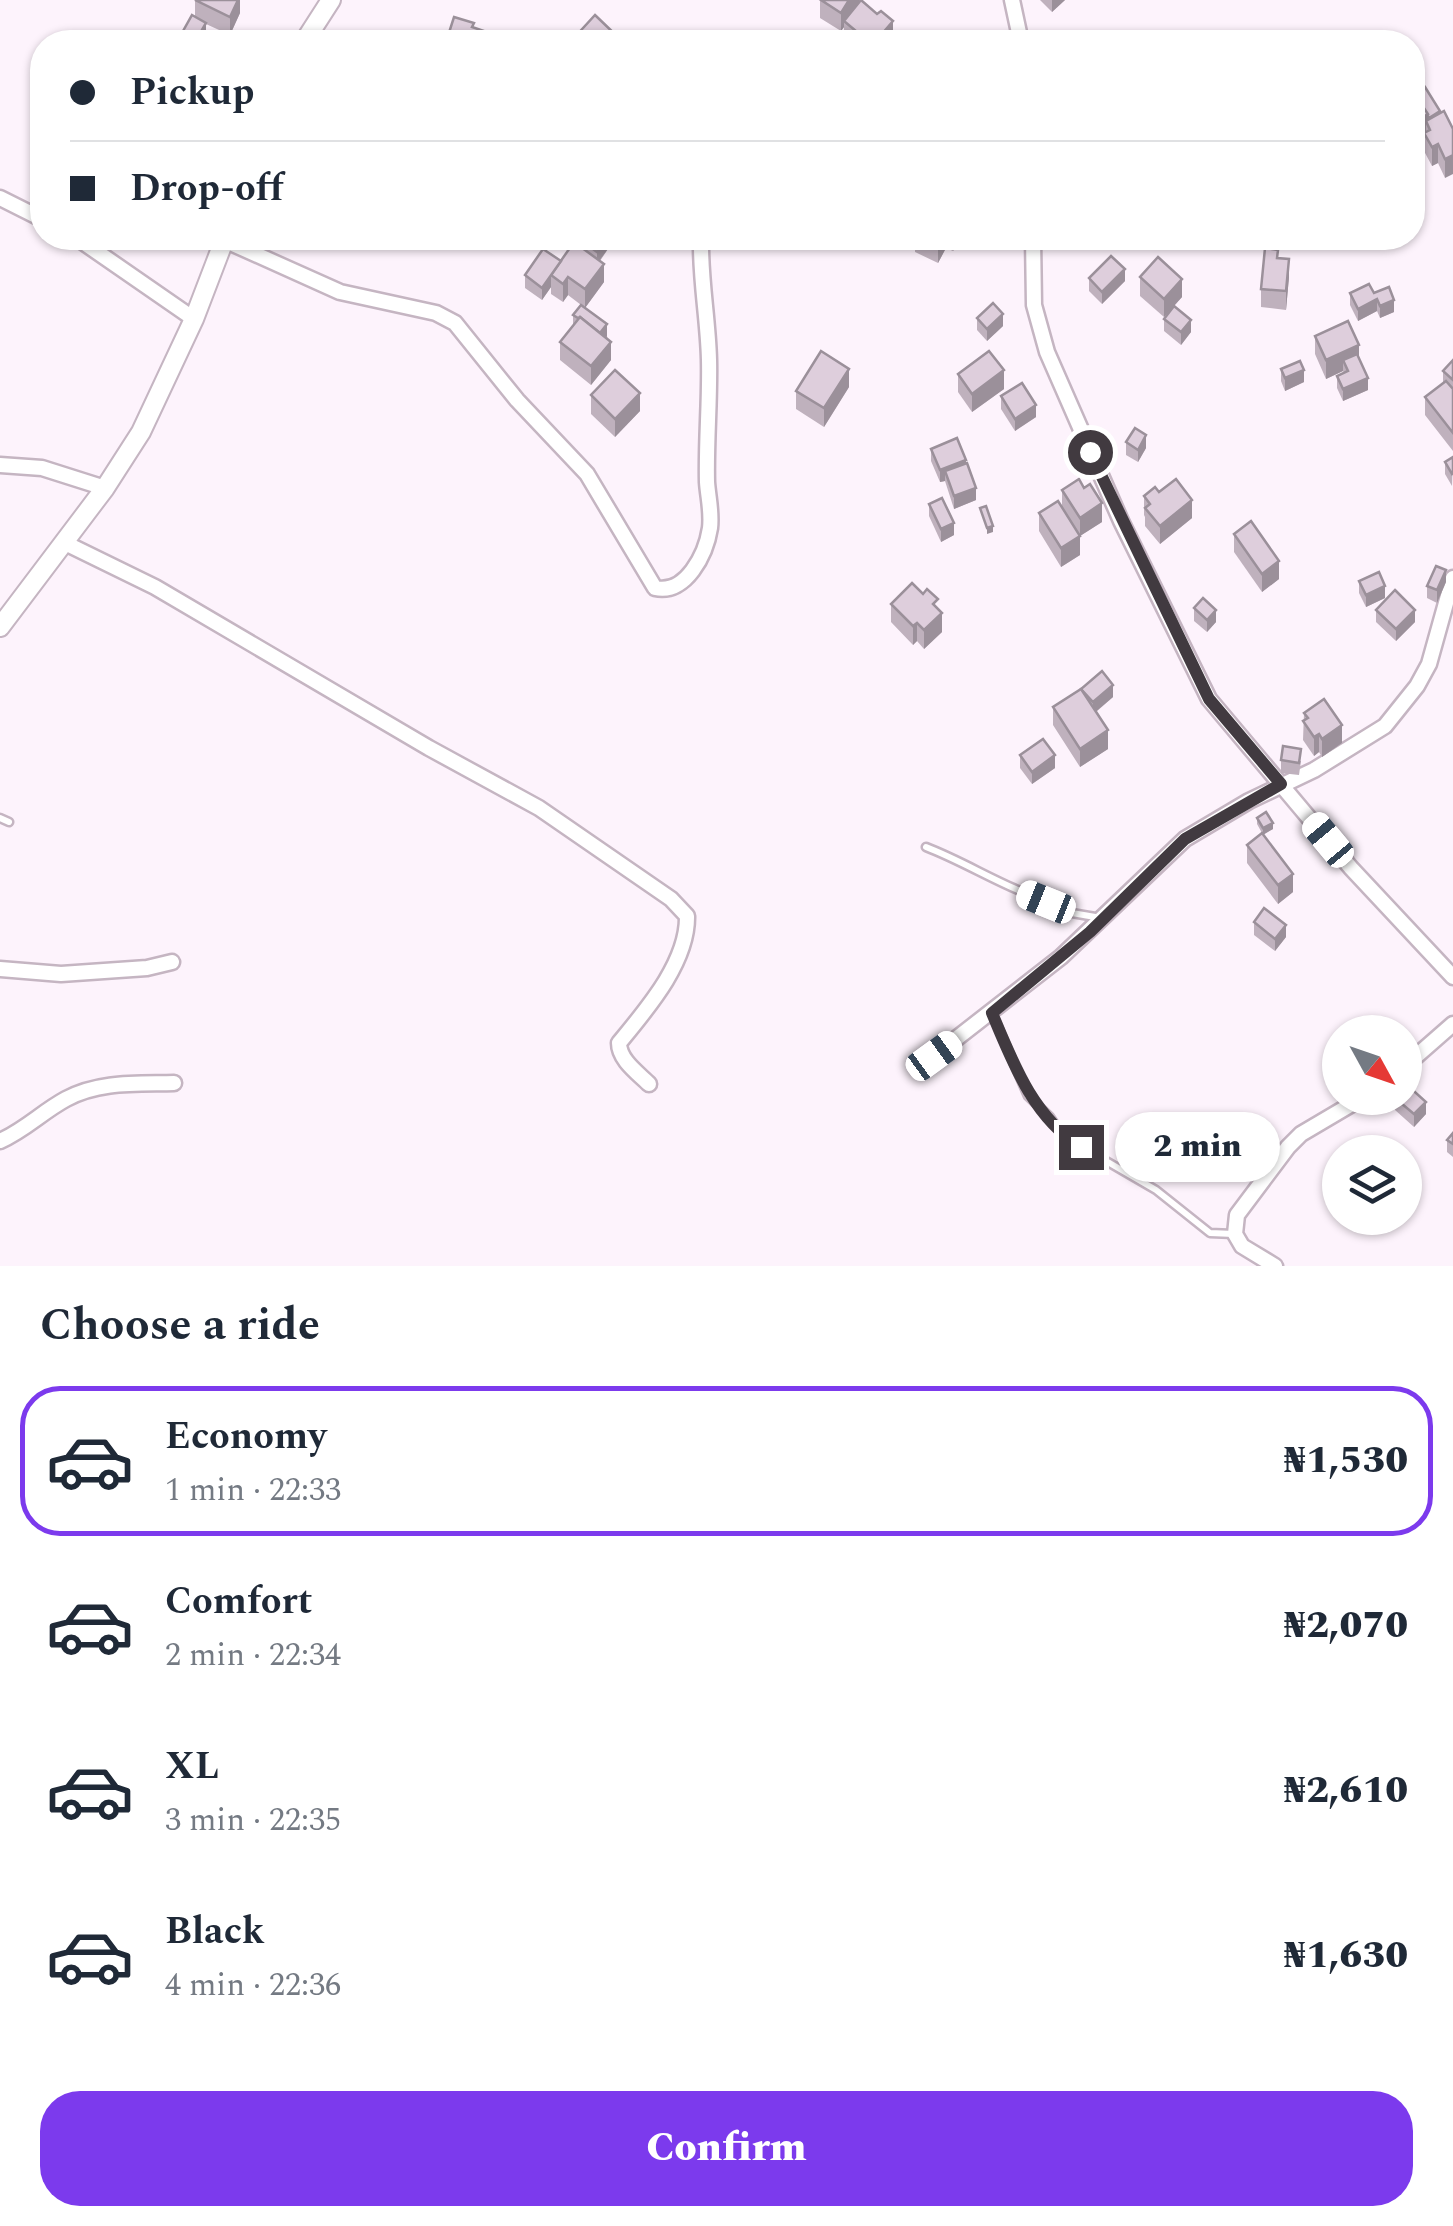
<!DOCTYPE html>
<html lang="en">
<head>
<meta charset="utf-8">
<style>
	body { margin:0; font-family:Spectral,serif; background:#f6f6f7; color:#1f2937; height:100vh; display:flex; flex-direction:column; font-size:38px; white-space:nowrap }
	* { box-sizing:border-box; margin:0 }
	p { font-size:32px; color:#747a83 }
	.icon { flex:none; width:55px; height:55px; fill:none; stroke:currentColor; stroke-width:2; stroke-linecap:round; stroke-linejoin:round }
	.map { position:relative; height:1266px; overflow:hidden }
	.panel { display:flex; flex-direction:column; background:#fff; flex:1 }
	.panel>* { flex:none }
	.guide { position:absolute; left:30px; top:30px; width:1395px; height:220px; border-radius:40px; box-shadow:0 2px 8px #0004; display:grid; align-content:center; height:220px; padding:0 40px; background:#fff }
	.needle { width:65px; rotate:130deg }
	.tools { position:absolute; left:1322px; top:1015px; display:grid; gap:20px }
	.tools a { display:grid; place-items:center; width:100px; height:100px; border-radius:50%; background:#fff; box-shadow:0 2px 8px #0004; font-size:50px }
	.end { position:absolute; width:45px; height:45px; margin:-22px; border:12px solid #413a40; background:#fff; box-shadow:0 0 0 5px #fff }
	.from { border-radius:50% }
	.bubble { position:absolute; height:70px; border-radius:35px; background:#fff; box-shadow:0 2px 8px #0004; font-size:32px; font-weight:800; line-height:70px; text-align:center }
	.car { position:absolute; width:30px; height:60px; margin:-30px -15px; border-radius:12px; box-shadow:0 0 8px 2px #0007; background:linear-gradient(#fff 24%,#345 0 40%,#fff 0 76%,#345 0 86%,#fff 0) }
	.guide b { display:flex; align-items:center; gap:35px; height:95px; font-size:38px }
	.guide b+b { border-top:2px solid #e0e1e3 }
	.guide i { width:25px; height:25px; background:#1f2937 }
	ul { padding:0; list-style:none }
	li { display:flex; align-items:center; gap:30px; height:150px; margin:0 20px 15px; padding:0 20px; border:5px solid transparent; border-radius:40px }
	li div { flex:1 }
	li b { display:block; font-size:38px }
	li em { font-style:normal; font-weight:800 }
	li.selected { border-color:#7c3aed }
	li>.icon { width:90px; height:90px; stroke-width:1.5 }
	h2 { padding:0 40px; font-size:45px; line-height:120px }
	.primary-button { display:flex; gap:20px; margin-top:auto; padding:20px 40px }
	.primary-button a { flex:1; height:115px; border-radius:40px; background:#7c3aed; color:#fff; font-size:40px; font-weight:800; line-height:115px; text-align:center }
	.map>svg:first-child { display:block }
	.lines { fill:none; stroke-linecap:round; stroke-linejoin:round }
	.service-casing { stroke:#c5b5c2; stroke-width:11 }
	.minor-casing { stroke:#c5b5c2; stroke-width:19 }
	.tertiary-casing { stroke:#c5b5c2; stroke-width:22 }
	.service { stroke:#fff; stroke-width:6 }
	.minor { stroke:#fff; stroke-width:14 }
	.tertiary { stroke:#fff; stroke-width:18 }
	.wall { fill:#bfb1bd }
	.shaded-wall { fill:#9b909a }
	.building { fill:#decedc; stroke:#9b909a; stroke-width:2.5 }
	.route { stroke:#413a40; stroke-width:12 }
</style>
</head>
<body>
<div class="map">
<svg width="1453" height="1266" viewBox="0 0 1453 1266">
	<rect width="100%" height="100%" fill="#fdf3fc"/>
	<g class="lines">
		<g class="service-casing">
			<g id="service">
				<polyline points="0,818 9,822"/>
				<path d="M926,847c49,19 90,49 142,59l4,7 29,5"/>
				<polyline points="992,1013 1028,1096 1050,1117 1063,1136 1156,1190 1210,1233 1234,1234"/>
			</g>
		</g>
		<g class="minor-casing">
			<g id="minor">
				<polyline points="1012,0 1021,42"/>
				<polyline points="0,198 42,219"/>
				<polyline points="77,238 194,319"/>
				<polyline points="1033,238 1034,305 1047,352 1121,521 1209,699 1351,868 1453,977"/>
				<path d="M224,240l116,52 96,21 19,10 62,77 70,74 68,114c31,7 51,-34 55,-60 2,-16 -2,-31 -3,-46 -1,-41 3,-82 2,-122 -1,-42 -9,-81 -8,-122"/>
				<polyline points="0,465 42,468 105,488"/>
				<path d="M63,542l92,45 274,161 110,60 132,91 16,17c1,46 -40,93 -68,127 0,17 19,30 30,41"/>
				<polyline points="0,969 61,974 147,968 172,962"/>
				<polyline points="934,1056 1061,957 1185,839 1249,801 1314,770 1385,726 1417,686 1429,664 1453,578"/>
				<polyline points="1405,1066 1453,1024"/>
				<path d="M0,1141c25,-11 42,-29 66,-42 33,-18 71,-15 108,-16"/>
				<polyline points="1275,1266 1242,1246 1235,1234 1237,1215 1288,1147 1301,1134 1362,1098"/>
			</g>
		</g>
		<g class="tertiary-casing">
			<g id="tertiary">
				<polyline points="304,42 331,0"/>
				<polyline points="0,627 105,488 141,432 194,319 225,238"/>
			</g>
		</g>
		<use href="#service" class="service"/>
		<use href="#minor" class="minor"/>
		<use href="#tertiary" class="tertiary"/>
	</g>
	<g class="wall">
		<polygon points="195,0 240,0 240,13 230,35 206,24 206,35 202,42 178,42 178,40 195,16"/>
		<polygon points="820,0 857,5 893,40 891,42 848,42 844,39 844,27 841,31 820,18"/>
		<polygon points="1040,0 1065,0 1052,12"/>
		<polygon points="1414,93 1440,114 1453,129 1445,178 1438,163 1432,166 1424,151 1424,135 1412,143"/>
		<polygon points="408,238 431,238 427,247"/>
		<polygon points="578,238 610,238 610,246 600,261 604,282 585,308 568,295 563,302 551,294 551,287 542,300 525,288 525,275 561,261 578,245"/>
		<polygon points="847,238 865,238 860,245"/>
		<polygon points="915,238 960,238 953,251 946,248 938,263 915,252"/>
		<polygon points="1140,277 1182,297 1164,317 1140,296"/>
		<polygon points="1289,277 1286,310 1261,307 1261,289"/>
		<polygon points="1089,278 1125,281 1102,304 1089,291"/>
		<polygon points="1350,293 1374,293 1394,312 1380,318 1377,311 1358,321 1350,305"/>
		<polygon points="573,315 607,336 611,360 591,385 560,360 560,342 573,325"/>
		<polygon points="977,318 1003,326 987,341 977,330"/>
		<polygon points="1164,319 1191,332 1181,345 1164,331"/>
		<polygon points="1315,336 1359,358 1368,390 1343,401 1337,388 1337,376 1344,373 1343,371 1326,379 1315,354"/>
		<polygon points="1453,360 1453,451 1425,415 1425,397 1443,383 1443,371"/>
		<polygon points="1281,369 1304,382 1285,391 1281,381"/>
		<polygon points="958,374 1004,389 972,412 958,392"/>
		<polygon points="849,387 824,427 796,409 796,391"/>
		<polygon points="591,395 640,411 615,437 591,414"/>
		<polygon points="1001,396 1036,417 1015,431 1001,409"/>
		<polygon points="1126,442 1146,448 1138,462 1126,455"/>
		<polygon points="931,449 966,463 976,500 954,509 945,481 940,482 931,461"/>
		<polygon points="1453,457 1452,486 1445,474 1445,462"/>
		<polygon points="1062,490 1102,522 1080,536 1076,530 1080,555 1061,567 1039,531 1039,513 1062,507"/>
		<polygon points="1159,492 1192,518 1160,544 1145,526 1145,517 1144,515 1144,496"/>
		<polygon points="929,504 954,535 941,542 929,516"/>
		<polygon points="1234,534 1279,579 1262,592 1234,552"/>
		<polygon points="1359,581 1385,598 1366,607 1359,593"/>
		<polygon points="1446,582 1437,603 1427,598 1427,586"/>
		<polygon points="891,604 938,609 942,632 924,649 917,641 913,645 891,622"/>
		<polygon points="1194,608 1216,622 1207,632 1194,621"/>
		<polygon points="1376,610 1415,622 1396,641 1376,622"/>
		<polygon points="1081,689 1113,697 1096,712 1108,749 1080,767 1053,725 1053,707"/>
		<polygon points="1304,713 1342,743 1322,757 1319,752 1314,756 1303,740"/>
		<polygon points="1020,755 1055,768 1032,784 1020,768"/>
		<polygon points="1281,760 1301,761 1299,775 1281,773"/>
		<polygon points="1257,818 1273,829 1263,834 1293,892 1278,904 1247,863 1247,845 1262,833 1257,824"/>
		<polygon points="1254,922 1286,937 1275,951 1254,935"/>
		<polygon points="1395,1098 1426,1114 1414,1127 1395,1110"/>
		<polygon points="1453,1133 1453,1157 1447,1152 1447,1140"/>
	</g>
	<g class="shaded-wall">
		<polygon points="238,0 240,0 240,13 230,35 230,17"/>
		<polygon points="849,0 860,0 846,23 844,21 844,27 841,31 841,13"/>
		<polygon points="1052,0 1065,0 1052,12"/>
		<polygon points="893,21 893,40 891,42 875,42"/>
		<polygon points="206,23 206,35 202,42 195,42"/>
		<polygon points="1428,114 1428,125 1426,121 1426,134 1412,143 1412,124"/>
		<polygon points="1438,144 1438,163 1432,166 1432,147"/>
		<polygon points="1453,155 1453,174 1445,178 1445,159"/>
		<polygon points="608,238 610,238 610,246 597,264 597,252"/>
		<polygon points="941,238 946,238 946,248 938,263 938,245"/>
		<polygon points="953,238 960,238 953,251"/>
		<polygon points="1289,259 1289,277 1286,310 1286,291"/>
		<polygon points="604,264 604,282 585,308 585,289"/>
		<polygon points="1125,269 1125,281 1102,304 1102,292"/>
		<polygon points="551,275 551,287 542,300 542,288"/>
		<polygon points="568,277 568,295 563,302 563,284"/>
		<polygon points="1182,279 1182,297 1164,317 1164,299"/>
		<polygon points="1377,299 1377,311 1358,321 1358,309"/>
		<polygon points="1394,300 1394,312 1380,318 1380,306"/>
		<polygon points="1003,314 1003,326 987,341 987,329"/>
		<polygon points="1191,320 1191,332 1181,345 1181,332"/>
		<polygon points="607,324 607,336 600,346 600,334"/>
		<polygon points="611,342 611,360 591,385 591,366"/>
		<polygon points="1359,345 1359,364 1343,360 1343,371 1326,379 1326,360"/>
		<polygon points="849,369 849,387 824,427 824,408"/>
		<polygon points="1004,370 1004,389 972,412 972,394"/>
		<polygon points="1304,370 1304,382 1285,391 1285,378"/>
		<polygon points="1368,378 1368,390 1343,401 1343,389"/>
		<polygon points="640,393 640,411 615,437 615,419"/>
		<polygon points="1036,405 1036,417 1015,431 1015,419"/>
		<polygon points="1146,435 1146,448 1138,462 1138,450"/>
		<polygon points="966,460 966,472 945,471 945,481 940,482 940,470"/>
		<polygon points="976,488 976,500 954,509 954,496"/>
		<polygon points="1192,500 1192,518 1160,544 1160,526"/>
		<polygon points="1102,503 1102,522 1080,536 1080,518"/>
		<polygon points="954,523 954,535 941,542 941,529"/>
		<polygon points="993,526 993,532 987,534 987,528"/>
		<polygon points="1080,536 1080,555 1061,567 1061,548"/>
		<polygon points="1279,561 1279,579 1262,592 1262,574"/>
		<polygon points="1446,570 1446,582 1437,603 1437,590"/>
		<polygon points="1385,586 1385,598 1366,607 1366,595"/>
		<polygon points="1216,610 1216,622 1207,632 1207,620"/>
		<polygon points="1415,610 1415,622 1396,641 1396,629"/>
		<polygon points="942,613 942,632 924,649 924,630"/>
		<polygon points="917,623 917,641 913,645 913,626"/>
		<polygon points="1113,685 1113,697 1093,714 1093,702"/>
		<polygon points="1342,725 1342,743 1322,757 1322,739"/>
		<polygon points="1108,730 1108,749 1080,767 1080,749"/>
		<polygon points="1319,734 1319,752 1314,756 1314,737"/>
		<polygon points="1055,755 1055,768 1032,784 1032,772"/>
		<polygon points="1273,823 1273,829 1263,835 1263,828"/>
		<polygon points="1293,874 1293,892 1278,904 1278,885"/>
		<polygon points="1286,925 1286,937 1275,951 1275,939"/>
		<polygon points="1426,1102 1426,1114 1414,1127 1414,1114"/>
	</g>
	<g class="building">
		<polygon points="195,0 238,0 230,17"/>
		<polygon points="821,0 849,0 841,13"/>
		<polygon points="861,0 877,14 881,11 893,21 875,42 869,42 844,21"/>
		<polygon points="192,15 206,23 195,42 183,42 178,40"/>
		<polygon points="595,15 620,39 617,42 577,42 573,39"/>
		<polygon points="454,17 474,23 472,27 487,32 484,42 446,42"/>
		<polygon points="1425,87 1440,111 1429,118 1414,93"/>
		<polygon points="1412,90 1428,114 1412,124"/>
		<polygon points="1444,111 1453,129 1453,155 1445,159 1438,144 1432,147 1424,133 1430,130 1426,121"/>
		<polygon points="578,238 608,238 597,252"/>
		<polygon points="923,238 941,238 938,245"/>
		<polygon points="574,242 604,264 585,289 568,277 563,284 551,275"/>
		<polygon points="1265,248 1278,250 1277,258 1289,259 1286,291 1261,289"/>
		<polygon points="543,249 561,261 542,288 525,275"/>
		<polygon points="1111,256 1125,269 1102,292 1089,278"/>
		<polygon points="1158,257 1182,279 1164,299 1140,277"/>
		<polygon points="1369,284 1374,293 1389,287 1394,300 1380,306 1377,299 1358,309 1350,293"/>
		<polygon points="993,303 1003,314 987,329 977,318"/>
		<polygon points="581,305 607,324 600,333 580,317 578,318 573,315"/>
		<polygon points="1174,306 1191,320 1181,332 1164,319"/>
		<polygon points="580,317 611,342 591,366 560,342"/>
		<polygon points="1348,321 1359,345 1326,360 1315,336"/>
		<polygon points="821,351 849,369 824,408 796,391"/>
		<polygon points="989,351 1004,370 972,394 958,374"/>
		<polygon points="1357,354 1368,378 1343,389 1337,376 1348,371 1343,360"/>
		<polygon points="1453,360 1453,380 1443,371"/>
		<polygon points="1300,361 1304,370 1285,378 1281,369"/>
		<polygon points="615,370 640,393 615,419 591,395"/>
		<polygon points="1446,381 1453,389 1453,433 1425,397"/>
		<polygon points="1022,383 1036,405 1015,419 1001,396"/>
		<polygon points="1135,428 1146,435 1138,450 1126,442"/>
		<polygon points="957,438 966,460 940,470 931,449"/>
		<polygon points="1453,457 1453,473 1452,474 1445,462"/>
		<polygon points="967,463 976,488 954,496 945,471"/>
		<polygon points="1079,479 1084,488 1090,484 1102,503 1080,518 1062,490"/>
		<polygon points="1176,479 1192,500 1160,526 1145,508 1150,504 1144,496 1155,487 1159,492"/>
		<polygon points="942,498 954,523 941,529 929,504"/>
		<polygon points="1058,501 1080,536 1061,548 1039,513"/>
		<polygon points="986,506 993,526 987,528 980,508"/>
		<polygon points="1251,521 1279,561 1262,574 1234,534"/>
		<polygon points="1436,566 1446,570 1437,590 1427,586"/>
		<polygon points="1379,572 1385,586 1366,595 1359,581"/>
		<polygon points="912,583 923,594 927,589 938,599 933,604 942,613 924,630 917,623 913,626 891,604"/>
		<polygon points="1395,590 1415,610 1396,629 1376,610"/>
		<polygon points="1203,598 1216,610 1207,620 1194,608"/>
		<polygon points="1102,671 1113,685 1093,702 1081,689"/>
		<polygon points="1081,689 1108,730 1080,749 1053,707"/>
		<polygon points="1324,699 1342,725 1322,739 1319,734 1314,737 1303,721 1308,718 1304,713"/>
		<polygon points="1043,739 1055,755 1032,772 1020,755"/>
		<polygon points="1283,746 1301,749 1299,763 1281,760"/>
		<polygon points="1266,812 1273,823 1263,828 1257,818"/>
		<polygon points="1262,833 1293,874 1278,885 1247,845"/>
		<polygon points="1264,908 1286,925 1275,939 1254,922"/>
		<polygon points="1406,1084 1426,1102 1414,1114 1395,1098 1405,1098 1405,1086"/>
		<polygon points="1453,1133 1453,1144 1447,1140"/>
	</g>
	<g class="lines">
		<path class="route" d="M1081,1147c-48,-30 -68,-84 -89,-134l98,-81 95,-93 96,-55 -72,-85 -119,-247"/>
	</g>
</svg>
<div class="tools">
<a><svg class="needle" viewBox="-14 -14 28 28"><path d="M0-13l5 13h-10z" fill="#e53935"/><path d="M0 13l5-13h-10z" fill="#747a83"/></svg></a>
<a><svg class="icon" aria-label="layers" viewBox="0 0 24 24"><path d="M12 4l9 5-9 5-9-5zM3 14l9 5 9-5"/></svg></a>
</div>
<i class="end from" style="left:1090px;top:452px"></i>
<i class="end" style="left:1081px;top:1147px"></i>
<div class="bubble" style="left:1115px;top:1112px;width:165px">2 min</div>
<i class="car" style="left:1328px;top:840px;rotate:320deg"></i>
<i class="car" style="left:1046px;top:902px;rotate:292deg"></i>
<i class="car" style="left:934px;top:1056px;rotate:54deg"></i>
<div class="guide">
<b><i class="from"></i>Pickup</b>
<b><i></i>Drop-off</b>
</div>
</div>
<section class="panel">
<h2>Choose a ride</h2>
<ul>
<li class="selected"><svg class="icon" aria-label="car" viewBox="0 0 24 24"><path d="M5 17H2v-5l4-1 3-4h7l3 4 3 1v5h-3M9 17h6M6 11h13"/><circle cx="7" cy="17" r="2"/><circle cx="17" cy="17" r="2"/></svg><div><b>Economy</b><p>1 min · 22:33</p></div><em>₦1,530</em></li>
<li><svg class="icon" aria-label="car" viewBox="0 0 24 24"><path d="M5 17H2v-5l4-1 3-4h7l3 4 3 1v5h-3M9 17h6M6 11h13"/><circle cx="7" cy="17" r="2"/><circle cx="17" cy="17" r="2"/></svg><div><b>Comfort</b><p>2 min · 22:34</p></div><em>₦2,070</em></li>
<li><svg class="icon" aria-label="car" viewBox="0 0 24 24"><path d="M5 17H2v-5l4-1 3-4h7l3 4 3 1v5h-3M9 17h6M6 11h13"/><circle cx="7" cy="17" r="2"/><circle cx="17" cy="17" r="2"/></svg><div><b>XL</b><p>3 min · 22:35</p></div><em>₦2,610</em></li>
<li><svg class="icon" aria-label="car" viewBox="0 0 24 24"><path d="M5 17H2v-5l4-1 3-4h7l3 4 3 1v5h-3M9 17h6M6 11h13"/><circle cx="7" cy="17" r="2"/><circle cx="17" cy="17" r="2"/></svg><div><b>Black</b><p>4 min · 22:36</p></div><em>₦1,630</em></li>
</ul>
<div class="primary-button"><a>Confirm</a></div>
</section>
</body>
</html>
